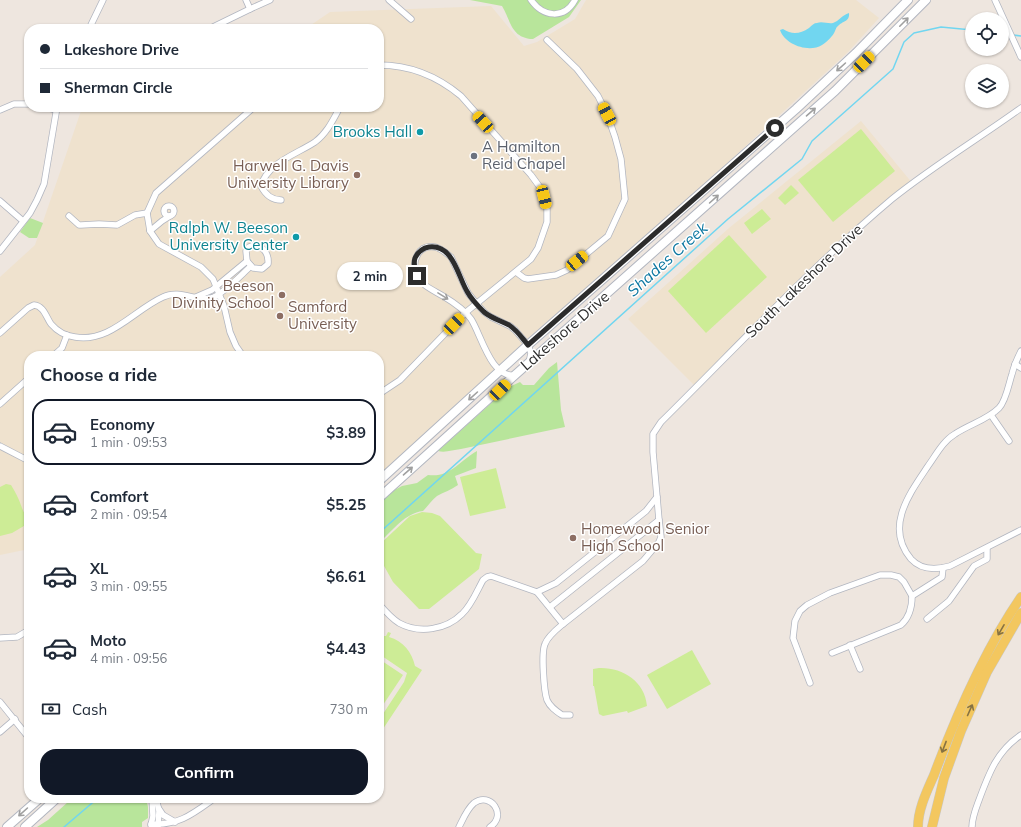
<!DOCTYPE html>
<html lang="en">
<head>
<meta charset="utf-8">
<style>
	body { margin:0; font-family:Mulish,sans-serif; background:#f6f6f7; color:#1f2937; height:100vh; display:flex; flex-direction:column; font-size:15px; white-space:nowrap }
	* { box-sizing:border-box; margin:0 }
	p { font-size:13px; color:#747a83 }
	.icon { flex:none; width:22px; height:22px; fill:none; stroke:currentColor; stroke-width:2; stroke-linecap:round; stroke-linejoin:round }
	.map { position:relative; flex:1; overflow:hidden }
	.side { position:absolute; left:24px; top:351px; width:360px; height:452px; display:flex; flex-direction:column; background:#fff; border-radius:16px; box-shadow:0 1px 3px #0004 }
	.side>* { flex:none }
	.banner { position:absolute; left:24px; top:24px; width:360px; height:88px; border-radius:16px; box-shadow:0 1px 3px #0004; display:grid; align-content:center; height:88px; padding:0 16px; background:#fff }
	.buttons { position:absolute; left:965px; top:12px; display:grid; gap:8px }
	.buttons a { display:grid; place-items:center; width:44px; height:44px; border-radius:50%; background:#fff; box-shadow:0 1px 3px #0004; font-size:20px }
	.end { position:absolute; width:18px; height:18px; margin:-9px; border:5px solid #2c2c2c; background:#fff; box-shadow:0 0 0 2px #fff }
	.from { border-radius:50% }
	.bubble { position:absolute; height:28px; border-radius:14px; background:#fff; box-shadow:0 1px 3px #0004; font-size:13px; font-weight:700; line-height:28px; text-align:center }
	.car { position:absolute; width:12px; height:24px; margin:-12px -6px; border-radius:5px; box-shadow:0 0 3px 1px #0007; background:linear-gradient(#f5c518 24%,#345 0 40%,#f5c518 0 76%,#345 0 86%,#f5c518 0) }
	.banner b { display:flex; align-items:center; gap:14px; height:38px; font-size:15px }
	.banner b+b { border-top:1px solid #e0e1e3 }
	.banner i { width:10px; height:10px; background:#1f2937 }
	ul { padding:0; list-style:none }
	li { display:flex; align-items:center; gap:12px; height:66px; margin:0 8px 6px; padding:0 8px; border:2px solid transparent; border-radius:16px }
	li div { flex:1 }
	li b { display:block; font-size:15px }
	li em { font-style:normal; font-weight:700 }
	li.active { border-color:#111827 }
	li>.icon { width:36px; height:36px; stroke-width:1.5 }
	h2 { padding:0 16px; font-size:18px; line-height:48px }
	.pay { display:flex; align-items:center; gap:10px; height:44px; padding:0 16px; font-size:15px }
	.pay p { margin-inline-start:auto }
	.action { display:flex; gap:8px; margin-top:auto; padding:8px 16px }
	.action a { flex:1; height:46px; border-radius:16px; background:#111827; color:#fff; font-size:16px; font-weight:700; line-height:46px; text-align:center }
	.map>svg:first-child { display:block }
	.education { fill:#efe2ce }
	.green { fill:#b8e59b }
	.pitch { fill:#cdec96 }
	.water { fill:#71d6f0 }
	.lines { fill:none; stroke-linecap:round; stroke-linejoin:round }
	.stream { stroke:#71d6f0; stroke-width:1.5 }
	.street-casing { stroke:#b2b6c0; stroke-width:7 }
	.secondary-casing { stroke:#b2b6c0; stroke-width:10 }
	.primary-casing { stroke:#c8c8c8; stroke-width:10 }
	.street { stroke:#fff; stroke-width:5.5 }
	.secondary { stroke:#fff; stroke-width:8 }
	.primary { stroke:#f3c75f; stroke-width:9 }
	.oneway { stroke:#a0a0a0 }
	.oneway2 { stroke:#867243 }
	.route { stroke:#2c2c2c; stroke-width:5 }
	.culture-dot { fill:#0f9aa8; stroke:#fff; stroke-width:1.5 }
	.worship-dot { fill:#6b7280; stroke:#fff; stroke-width:1.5 }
	.education-dot { fill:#8d6e63; stroke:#fff; stroke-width:1.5 }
	.labels { text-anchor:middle; stroke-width:3; stroke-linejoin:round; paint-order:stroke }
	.culture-label { font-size:15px; fill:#0d838f; stroke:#fff; text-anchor:end }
	.worship-label { font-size:15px; fill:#5b616d; stroke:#fff; text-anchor:start }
	.education-label { font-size:15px; fill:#785e54; stroke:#fff; text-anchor:end }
	.street-label { font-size:15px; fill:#2c2c2c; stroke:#fff }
	.water-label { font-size:16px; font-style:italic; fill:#0c77a1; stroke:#fff }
</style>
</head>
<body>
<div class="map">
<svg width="1021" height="827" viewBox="0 0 1021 827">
	<rect width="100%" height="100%" fill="#eee6df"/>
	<g class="education">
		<polygon points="586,0 856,0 879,18 848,52 379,484 379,356 29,356 29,549 0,555 0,277 35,245 82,108 89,107 379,107 379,29 305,29 330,12 491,6 524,46 537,42 575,19"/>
		<polygon points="861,121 913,184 854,233 696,387 628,319 729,228"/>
	</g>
	<g class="green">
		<path d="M470,0h111l-12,17 -36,22c-22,-1 -22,-18 -31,-33z"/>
		<polygon points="30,218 43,223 37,238 29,238 20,232"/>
		<path d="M557,362l4,48 4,17 -104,22c-8,1 -16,4 -23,2l71,-64 11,-5 3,3h11l15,-17z"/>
		<path d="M477,451l-1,17 -21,8 3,9c-7,5 -14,7 -21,11 -5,4 -9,10 -14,15 -18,2 -31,20 -44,32v-39l10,-11 13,-7 15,-3 11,-8c22,3 31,-14 49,-24z"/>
		<polygon points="75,798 146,798 148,807 148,818 142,822 142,827 37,827 48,820 68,802"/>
	</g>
	<g class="pitch">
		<polygon points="861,129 895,171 833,222 798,180"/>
		<polygon points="791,185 799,193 785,205 778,198"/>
		<polygon points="762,209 771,219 752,234 744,223"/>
		<polygon points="729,235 767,277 706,333 668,291"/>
		<polygon points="496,468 506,508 470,516 460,477"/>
		<path d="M6,484l5,1c5,8 8,14 11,23 2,6 6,9 7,15l-17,10 -12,3v-49z"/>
		<polygon points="422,512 432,513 440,516 476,553 482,554 479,569 429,609 419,609 393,582 379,557 379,545 410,516"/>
		<path d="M388,632l3,1 -2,4c14,4 23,15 26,29l7,4 -43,65v-15l25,-38 3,-9 -28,-19v-18h7z"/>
		<polygon points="692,650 711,684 667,709 647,675"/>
		<polygon points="379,659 403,675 379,711"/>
		<path d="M599,668c23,-1 46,13 48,38l-19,7 -1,-2 -24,5 -4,-2 -5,-28h-1v-17z"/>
	</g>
	<path class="water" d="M849,13c1,9 -7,8 -11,13 -2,1 -2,3 -3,5 -2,5 -8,11 -13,14 -13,8 -37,0 -42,-15l3,-1c9,6 17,5 26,-1 3,-3 5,-5 8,-5 5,-2 11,1 16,0 6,-2 9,-8 16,-10z"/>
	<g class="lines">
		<g class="stream">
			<polyline points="1002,33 1009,34"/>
			<polyline points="1013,35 1021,36"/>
			<polyline points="379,533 728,219 802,159 812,141 893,69 904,42 914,33 941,27 972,30"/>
			<polyline points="64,827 98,798"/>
		</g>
		<g class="street-casing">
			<g id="street">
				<polyline points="246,0 250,9"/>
				<polyline points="389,0 411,19"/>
				<path d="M531,0c12,17 33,20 44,0"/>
				<polyline points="995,0 1021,57"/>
				<polyline points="89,29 103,0"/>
				<polyline points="209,29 250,9 270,0"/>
				<path d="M379,65c31,0 58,11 82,31l70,79 11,15 5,19v13l-9,26 -7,11 -66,54 -65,67 -21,14"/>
				<polyline points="45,107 56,110"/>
				<polyline points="0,110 14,104 29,104"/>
				<path d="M281,200c-9,0 -16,-6 -20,-14 6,-23 36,-32 54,-44 12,-9 18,-22 25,-35"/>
				<polyline points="0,201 23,221"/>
				<circle cx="169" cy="211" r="5"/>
				<polyline points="69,216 79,225 81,225 99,224 117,225 135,215 147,213"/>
				<polyline points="150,231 162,221 170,216"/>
				<path d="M254,245c10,2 15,9 14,19l-6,5 -9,-1 -6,-7 -1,-10 3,-4z"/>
				<polyline points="0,251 30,213 37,200 44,184 57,107"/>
				<polyline points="516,272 524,278 528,279 556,275 567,270 608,236 625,199 621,159 615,137 607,114 598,96 577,69 547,40"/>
				<polyline points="196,297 212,290 247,261"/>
				<path d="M0,333l28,-25 6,-3c10,1 12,12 17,19 6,7 15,12 24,13 35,6 59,-27 88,-40 18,-9 36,7 51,0 13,-7 26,-21 37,-31"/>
				<path d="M1021,351c-4,8 -7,15 -9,23 -3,9 -6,27 -13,34 -12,12 -29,16 -44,26 -12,7 -19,21 -27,32 -18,27 -44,61 -17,93 10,11 25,11 39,7l71,-36"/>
				<polyline points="53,356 62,348 67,335"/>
				<polyline points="243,356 236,346 230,332 224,306 213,279 201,267 159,244 150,231 147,213 156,193 254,107"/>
				<polyline points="1015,364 1021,368"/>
				<path d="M515,375c-24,4 -34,-41 -44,-56 -7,-10 -18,-17 -28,-23 -10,-6 -21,-10 -26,-21 -6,-13 1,-31 18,-28 6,1 11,6 16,10l17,36 8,10 8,9 7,5 19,9 5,4 13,15 3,8 -2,10"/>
				<polyline points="0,404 29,378"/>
				<polyline points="991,415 1009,441"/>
				<polyline points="0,446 29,461"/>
				<polyline points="537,592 563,624 643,561 659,542 661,537 659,520"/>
				<path d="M379,604c6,7 12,14 20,19 20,11 47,7 63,-9 9,-8 15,-23 21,-34l4,-3 4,-1 46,16 19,-9 90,-72 11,-14 -4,-45v-18l8,-12c76,-75 149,-154 231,-223 41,-33 86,-60 129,-91"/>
				<polyline points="550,607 659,520 657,497"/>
				<polyline points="927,619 949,601 974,566 987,559 987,548"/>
				<path d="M563,624c-6,5 -15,12 -18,20 -4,9 -1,47 2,56 3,7 9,11 15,15h8"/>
				<polyline points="0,638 17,637 29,630"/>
				<polyline points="850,645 860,669"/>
				<path d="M832,653l69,-28c9,-8 11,-18 11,-29l30,-19 1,-9"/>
				<polyline points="810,683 793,638 795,621 800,611 807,605 830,593 880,575 891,575 899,577 904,582 912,596"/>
				<polyline points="0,702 29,738"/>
				<polyline points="0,732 15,719"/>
				<polyline points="156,798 159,811 158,827"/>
				<polyline points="159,809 163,815 175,822"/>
				<path d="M151,824c28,2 43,-11 64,-26"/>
				<polyline points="151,825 153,816 152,798"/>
				<path d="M459,827c4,-8 8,-18 15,-24 16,-12 34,12 16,24"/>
				<path d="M972,827c0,-9 4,-19 7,-27 10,-27 18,-49 42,-65"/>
			</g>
		</g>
		<g class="secondary-casing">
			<g id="secondary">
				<polyline points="379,481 528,345 796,109 856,53 908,0"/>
				<polyline points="379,498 515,375 835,91 926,0"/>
				<polyline points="7,827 40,798"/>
				<polyline points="25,827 57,798"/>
			</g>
		</g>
		<g class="primary-casing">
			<g id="primary">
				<path d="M918,827c0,-18 9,-36 16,-52 23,-62 50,-124 87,-178"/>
				<polyline points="932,827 944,778 961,731 987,672 1021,613"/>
			</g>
		</g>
		<use href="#street" class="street"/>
		<use href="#secondary" class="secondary"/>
		<use href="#primary" class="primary"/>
	</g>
	<defs><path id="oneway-shaft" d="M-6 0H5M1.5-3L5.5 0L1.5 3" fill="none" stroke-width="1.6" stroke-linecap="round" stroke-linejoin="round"/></defs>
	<g class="oneway">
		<use href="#oneway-shaft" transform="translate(904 22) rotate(-45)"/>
		<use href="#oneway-shaft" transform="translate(841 67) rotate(138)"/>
		<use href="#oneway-shaft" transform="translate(811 112) rotate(-41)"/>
		<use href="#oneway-shaft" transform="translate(714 199) rotate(-42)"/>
		<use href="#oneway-shaft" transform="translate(443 296) rotate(32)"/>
		<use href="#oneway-shaft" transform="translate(473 396) rotate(138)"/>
		<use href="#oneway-shaft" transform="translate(408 471) rotate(-41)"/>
		<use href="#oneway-shaft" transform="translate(23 812) rotate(138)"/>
	</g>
	<g class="oneway2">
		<use href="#oneway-shaft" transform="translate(1001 630) rotate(120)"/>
		<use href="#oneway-shaft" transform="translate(970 710) rotate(-66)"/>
		<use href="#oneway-shaft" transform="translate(944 747) rotate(111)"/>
	</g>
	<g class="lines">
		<path class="route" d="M417,276c-2,-6 -4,-12 -2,-18 3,-6 8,-10 14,-11 25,-3 29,31 39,46 4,7 11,14 16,19 7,6 17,9 25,13 8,5 13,13 19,20l247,-217"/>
	</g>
	<g class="culture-dot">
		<circle cx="420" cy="132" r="4"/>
		<circle cx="296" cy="237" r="4"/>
	</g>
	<circle class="worship-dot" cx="474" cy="156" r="4"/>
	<g class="education-dot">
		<circle cx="357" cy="175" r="4"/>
		<circle cx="282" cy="295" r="4"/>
		<circle cx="280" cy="316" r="4"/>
		<circle cx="573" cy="538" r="4"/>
	</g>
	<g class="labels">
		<g class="culture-label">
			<text x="412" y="137">Brooks Hall</text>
			<text x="288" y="233">Ralph W. Beeson<tspan x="288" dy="17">University Center</tspan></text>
		</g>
		<g class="worship-label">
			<text x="482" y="152">A Hamilton<tspan x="482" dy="17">Reid Chapel</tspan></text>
		</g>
		<g class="education-label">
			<text x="349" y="171">Harwell G. Davis<tspan x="349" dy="17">University Library</tspan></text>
			<text x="274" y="291">Beeson<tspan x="274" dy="17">Divinity School</tspan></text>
			<text x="288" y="312" text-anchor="start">Samford<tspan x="288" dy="17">University</tspan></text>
			<text x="581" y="534" text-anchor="start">Homewood Senior<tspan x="581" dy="17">High School</tspan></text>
		</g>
		<g class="street-label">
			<text transform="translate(804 281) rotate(-44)" y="5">South Lakeshore Drive</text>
			<text transform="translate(565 331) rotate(-41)" y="5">Lakeshore Drive</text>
		</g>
		<g class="water-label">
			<text transform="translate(667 259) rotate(-42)" y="6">Shades Creek</text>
		</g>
	</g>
</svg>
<div class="buttons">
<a><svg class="icon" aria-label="locate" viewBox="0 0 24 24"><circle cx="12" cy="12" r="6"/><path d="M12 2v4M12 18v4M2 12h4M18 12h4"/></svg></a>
<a><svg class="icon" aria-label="layers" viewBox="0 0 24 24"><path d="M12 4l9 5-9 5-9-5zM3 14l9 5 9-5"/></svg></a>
</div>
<i class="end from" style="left:775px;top:128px"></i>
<i class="end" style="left:417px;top:276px"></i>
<div class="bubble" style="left:337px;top:262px;width:66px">2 min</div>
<i class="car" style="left:864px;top:62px;rotate:45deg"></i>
<i class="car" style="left:607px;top:114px;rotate:332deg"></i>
<i class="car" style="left:483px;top:122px;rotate:318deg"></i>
<i class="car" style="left:544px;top:197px;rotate:166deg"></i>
<i class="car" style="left:577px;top:261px;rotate:51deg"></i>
<i class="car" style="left:454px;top:324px;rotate:44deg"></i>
<i class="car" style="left:500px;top:390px;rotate:46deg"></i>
<div class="banner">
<b><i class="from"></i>Lakeshore Drive</b>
<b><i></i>Sherman Circle</b>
</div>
<section class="side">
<h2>Choose a ride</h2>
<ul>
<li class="active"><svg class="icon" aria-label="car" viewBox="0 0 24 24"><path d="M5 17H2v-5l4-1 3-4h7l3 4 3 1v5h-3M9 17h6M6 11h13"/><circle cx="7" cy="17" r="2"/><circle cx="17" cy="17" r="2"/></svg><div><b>Economy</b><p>1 min · 09:53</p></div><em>$3.89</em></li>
<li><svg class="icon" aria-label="car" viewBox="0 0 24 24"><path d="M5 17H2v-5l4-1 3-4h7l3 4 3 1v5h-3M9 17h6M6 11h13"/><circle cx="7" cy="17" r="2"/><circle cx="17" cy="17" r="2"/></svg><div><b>Comfort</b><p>2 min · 09:54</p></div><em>$5.25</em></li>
<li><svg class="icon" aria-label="car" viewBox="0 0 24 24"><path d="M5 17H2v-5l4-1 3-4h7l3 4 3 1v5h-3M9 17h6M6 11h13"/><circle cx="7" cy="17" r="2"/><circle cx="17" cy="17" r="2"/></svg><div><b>XL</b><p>3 min · 09:55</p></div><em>$6.61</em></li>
<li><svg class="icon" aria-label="car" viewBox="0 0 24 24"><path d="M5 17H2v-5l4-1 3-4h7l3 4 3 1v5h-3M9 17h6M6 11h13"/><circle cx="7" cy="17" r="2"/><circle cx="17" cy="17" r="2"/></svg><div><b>Moto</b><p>4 min · 09:56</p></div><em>$4.43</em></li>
</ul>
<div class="pay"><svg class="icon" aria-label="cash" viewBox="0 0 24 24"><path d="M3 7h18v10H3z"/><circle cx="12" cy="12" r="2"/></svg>Cash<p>730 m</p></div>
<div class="action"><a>Confirm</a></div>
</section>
</div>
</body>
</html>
